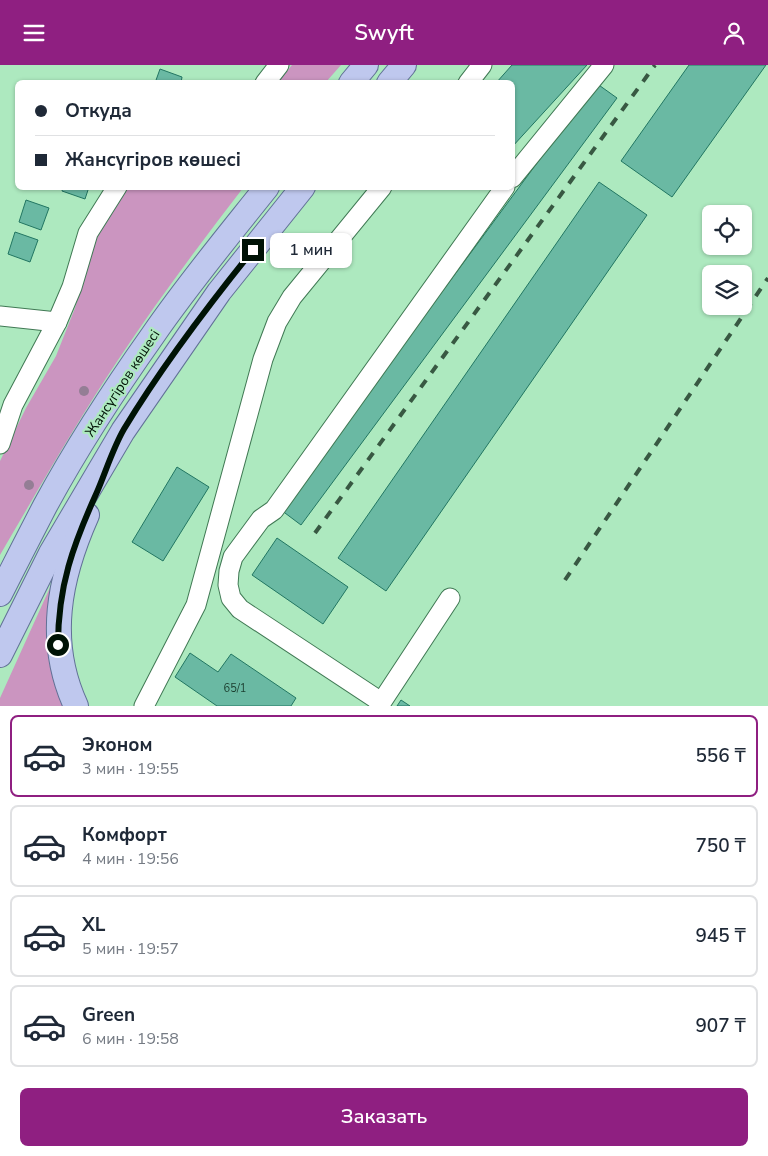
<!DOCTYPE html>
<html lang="ru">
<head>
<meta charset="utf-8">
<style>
	body { margin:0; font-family:"Nunito Sans",sans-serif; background:#f2f2f3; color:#1f2937; height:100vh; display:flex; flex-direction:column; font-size:19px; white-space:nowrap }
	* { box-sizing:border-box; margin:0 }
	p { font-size:16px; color:#747a83 }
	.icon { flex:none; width:28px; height:28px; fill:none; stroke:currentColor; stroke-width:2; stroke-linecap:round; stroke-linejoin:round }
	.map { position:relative; height:641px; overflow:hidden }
	.details { display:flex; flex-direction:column; background:#fff; flex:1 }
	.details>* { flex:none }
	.hud { position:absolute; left:15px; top:15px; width:500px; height:110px; border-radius:8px; box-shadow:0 1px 4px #0004; display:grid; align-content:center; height:110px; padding:0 20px; background:#fff }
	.tools { position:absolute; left:702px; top:140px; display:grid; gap:10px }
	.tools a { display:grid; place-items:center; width:50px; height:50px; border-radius:8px; background:#fff; box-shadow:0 1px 4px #0004; font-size:25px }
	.end { position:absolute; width:22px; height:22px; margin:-11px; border:6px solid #001306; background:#fff; box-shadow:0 0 0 2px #fff }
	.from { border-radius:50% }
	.bubble { position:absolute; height:35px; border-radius:8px; background:#fff; box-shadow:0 1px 4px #0004; font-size:16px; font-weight:600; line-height:35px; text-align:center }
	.hud b { display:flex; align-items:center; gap:18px; height:48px; font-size:19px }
	.hud b+b { border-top:1px solid #e0e1e3 }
	.hud i { width:12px; height:12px; background:#1f2937 }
	ul { padding:9px 0 0; list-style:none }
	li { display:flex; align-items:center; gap:15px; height:82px; margin:0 10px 8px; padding:0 10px; border:2px solid #e0e1e3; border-radius:8px }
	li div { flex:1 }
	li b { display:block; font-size:19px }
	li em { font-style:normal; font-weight:600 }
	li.on { border-color:#8f1f81 }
	li>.icon { width:45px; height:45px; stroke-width:1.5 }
	.primary-button { display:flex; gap:10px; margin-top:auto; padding:10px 20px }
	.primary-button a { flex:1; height:58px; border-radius:8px; background:#8f1f81; color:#fff; font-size:20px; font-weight:600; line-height:58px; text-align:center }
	header { display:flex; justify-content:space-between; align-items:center; height:65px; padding:0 20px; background:#8f1f81; color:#fff; font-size:22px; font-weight:600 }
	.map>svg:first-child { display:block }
	.green { fill:#cb95c0 }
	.building { fill:#6ab9a3; stroke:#227662 }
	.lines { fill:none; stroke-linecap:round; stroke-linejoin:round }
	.minor-casing { stroke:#407954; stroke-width:21 }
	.major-casing { stroke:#617196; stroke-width:26 }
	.minor { stroke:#fff; stroke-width:19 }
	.major { stroke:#bfc8ee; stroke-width:24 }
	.rail { stroke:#385842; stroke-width:4; stroke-dasharray:9 9; stroke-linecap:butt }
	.tree { fill:#947e95 }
	.route { stroke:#001306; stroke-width:6 }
	.labels { text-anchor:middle; stroke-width:4.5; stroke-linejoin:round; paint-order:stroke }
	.number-label { font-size:11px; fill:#1a3c2d }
	.street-label { font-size:14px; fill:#001306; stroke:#ade9bf }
</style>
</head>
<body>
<header><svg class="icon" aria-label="menu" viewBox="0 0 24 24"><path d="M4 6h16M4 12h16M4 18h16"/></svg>Swyft<svg class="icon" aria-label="person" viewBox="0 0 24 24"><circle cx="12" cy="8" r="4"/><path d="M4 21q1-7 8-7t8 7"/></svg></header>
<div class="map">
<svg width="768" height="641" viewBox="0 0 768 641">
	<rect width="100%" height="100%" fill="#ade9bf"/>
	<g class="green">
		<polygon points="292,0 341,0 326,17 278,17"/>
		<path d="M129,123h114c-43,56 -86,113 -125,172 -42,63 -80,130 -118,195v-94l26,-53 30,-52 19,-48 18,-68 27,-43z"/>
		<path d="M57,507c-5,31 -14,62 -7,94 3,14 10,27 15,40h-65v-8z"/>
	</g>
	<g class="building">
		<polygon points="512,0 587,0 512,82 512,18 496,18"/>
		<polygon points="689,0 766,0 672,132 621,96"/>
		<polygon points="160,4 182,12 181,18 155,18"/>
		<polygon points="596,18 617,33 301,460 281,445"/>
		<polygon points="599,117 647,150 386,526 338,493"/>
		<polygon points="63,122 89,122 85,134 62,126"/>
		<polygon points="26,135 49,143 41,165 19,157"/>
		<polygon points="15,167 38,175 30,197 8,189"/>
		<polygon points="177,402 209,422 163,496 132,477"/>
		<polygon points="277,473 348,522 323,559 252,510"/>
		<polygon points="190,588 218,607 231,589 296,633 291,641 217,641 175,612"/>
		<polygon points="401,635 410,641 397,641"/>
	</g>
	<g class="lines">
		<g class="minor-casing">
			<g id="minor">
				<polyline points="265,18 279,0"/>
				<polyline points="468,18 482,0"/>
				<polyline points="512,113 604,0"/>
				<polyline points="0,251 57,257"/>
				<polyline points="0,379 13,340 57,257 72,222 88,168 117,122"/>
				<polyline points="381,637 240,544 231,533 228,520 229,506 233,492 261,454 274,445 505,122"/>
				<polyline points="144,641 196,540 263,294 277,257 292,232 382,122"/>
				<polyline points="379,641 450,533"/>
			</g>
		</g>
		<g class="major-casing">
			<g id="major">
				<polyline points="351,18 366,0"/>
				<polyline points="389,18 404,0"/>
				<path d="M0,529c15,-30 30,-59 45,-88 32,-59 69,-116 108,-171 35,-51 75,-99 114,-148"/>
				<polyline points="0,590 51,488 123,366 219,227 303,122"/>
				<path d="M76,641c-30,-65 -17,-128 11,-191"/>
			</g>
		</g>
		<use href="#minor" class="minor"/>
		<use href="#major" class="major"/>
		<g class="rail">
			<polyline points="315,468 655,0"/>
			<polyline points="565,515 768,213"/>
		</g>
	</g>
	<g class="tree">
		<circle cx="84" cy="326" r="5"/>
		<circle cx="29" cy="420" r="5"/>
	</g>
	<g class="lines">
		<path class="route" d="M58,580c0,-59 15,-100 39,-153 9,-21 16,-44 27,-63 38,-63 83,-122 129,-179"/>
	</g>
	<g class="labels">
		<g class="number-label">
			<text x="235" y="627">65/1</text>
		</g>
		<g class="street-label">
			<text transform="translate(122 318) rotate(-57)" y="5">Жансүгіров көшесі</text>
		</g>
	</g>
</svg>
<div class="tools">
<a><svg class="icon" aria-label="locate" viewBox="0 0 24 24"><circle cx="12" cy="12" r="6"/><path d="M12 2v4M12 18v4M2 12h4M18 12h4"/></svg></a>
<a><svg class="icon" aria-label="layers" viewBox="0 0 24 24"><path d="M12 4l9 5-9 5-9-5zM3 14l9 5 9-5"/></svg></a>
</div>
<i class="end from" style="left:58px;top:580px"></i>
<i class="end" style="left:253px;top:185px"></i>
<div class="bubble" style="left:270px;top:168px;width:82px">1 мин</div>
<div class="hud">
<b><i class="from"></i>Откуда</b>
<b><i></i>Жансүгіров көшесі</b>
</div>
</div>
<section class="details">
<ul>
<li class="on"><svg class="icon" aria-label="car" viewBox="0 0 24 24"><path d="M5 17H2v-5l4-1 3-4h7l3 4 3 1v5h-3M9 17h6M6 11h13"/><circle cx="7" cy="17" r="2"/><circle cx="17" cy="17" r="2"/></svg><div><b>Эконом</b><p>3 мин · 19:55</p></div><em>556 ₸</em></li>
<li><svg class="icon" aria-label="car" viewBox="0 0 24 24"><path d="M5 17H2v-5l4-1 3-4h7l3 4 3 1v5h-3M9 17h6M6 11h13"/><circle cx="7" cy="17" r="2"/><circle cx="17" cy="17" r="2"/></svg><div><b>Комфорт</b><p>4 мин · 19:56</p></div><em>750 ₸</em></li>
<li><svg class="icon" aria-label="car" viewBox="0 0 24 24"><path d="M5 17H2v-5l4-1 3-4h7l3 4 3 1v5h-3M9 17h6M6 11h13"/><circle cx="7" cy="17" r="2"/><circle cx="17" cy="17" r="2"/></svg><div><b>XL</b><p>5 мин · 19:57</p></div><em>945 ₸</em></li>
<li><svg class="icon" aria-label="car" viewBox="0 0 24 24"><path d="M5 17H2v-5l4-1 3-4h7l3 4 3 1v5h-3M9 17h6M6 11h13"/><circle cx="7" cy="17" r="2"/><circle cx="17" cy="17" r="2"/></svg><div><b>Green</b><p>6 мин · 19:58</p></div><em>907 ₸</em></li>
</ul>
<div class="primary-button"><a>Заказать</a></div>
</section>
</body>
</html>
